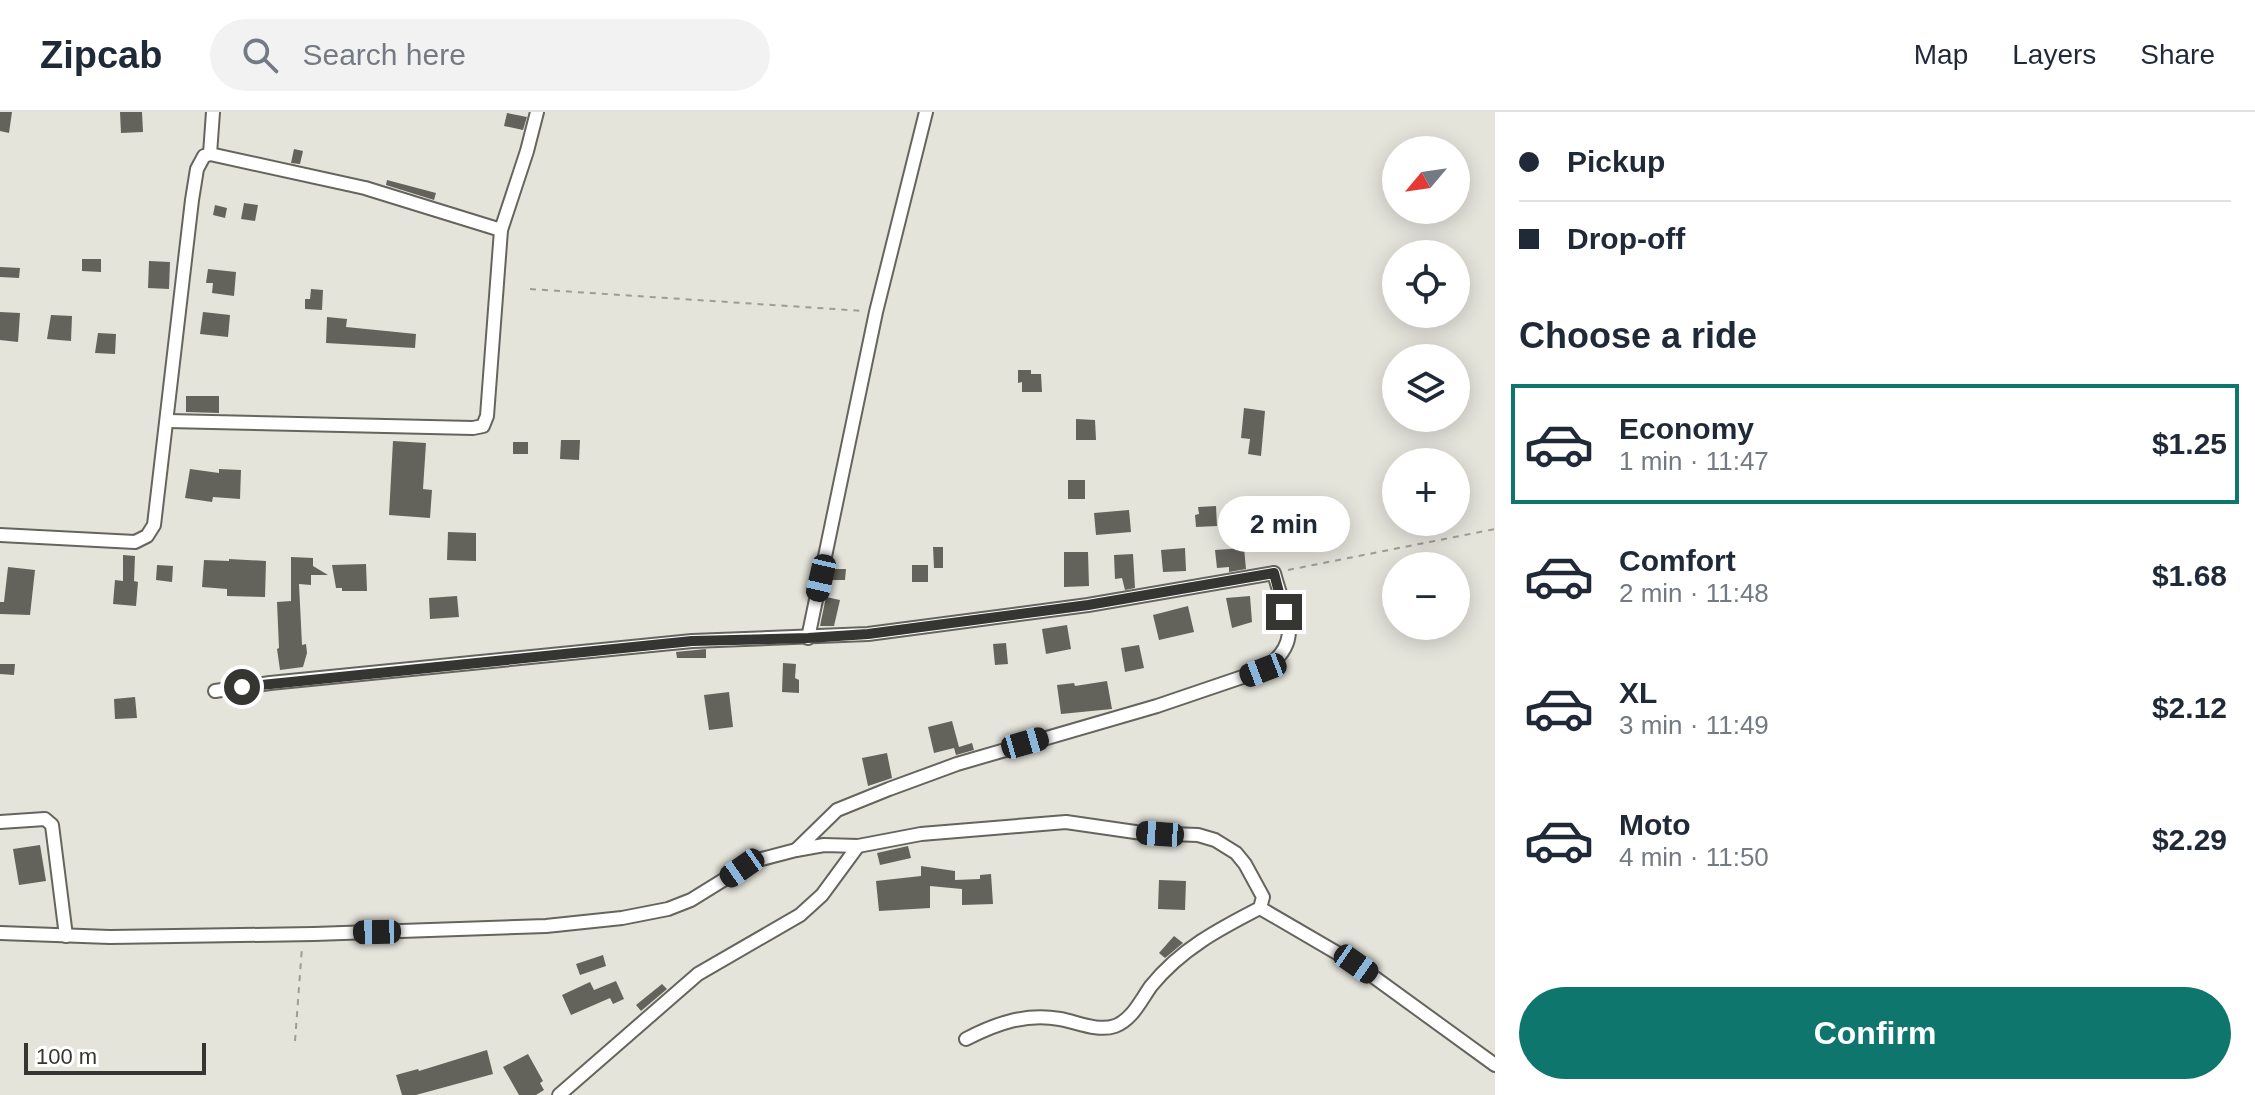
<!DOCTYPE html>
<html lang="en">
<head>
<meta charset="utf-8">
<style>
	body { margin:0; font-family:Helvetica,sans-serif; background:#f2f2f3; color:#1f2937; height:100vh; display:flex; flex-direction:column; font-size:30px; white-space:nowrap }
	* { box-sizing:border-box; margin:0 }
	p { font-size:26px; color:#747a83 }
	.icon { flex:none; width:44px; height:44px; fill:none; stroke:currentColor; stroke-width:2; stroke-linecap:round; stroke-linejoin:round }
	.map { position:relative; flex:1; overflow:hidden }
	.side { display:flex; flex-direction:column; background:#fff; width:760px }
	.side>* { flex:none }
	.hud { display:grid; align-content:center; height:176px; padding:0 24px; background:#fff }
	.needle { width:52px; rotate:241deg }
	.buttons { position:absolute; left:1382px; top:24px; display:grid; gap:16px }
	.buttons a { display:grid; place-items:center; width:88px; height:88px; border-radius:50%; background:#fff; box-shadow:0 4px 20px #0003; font-size:40px }
	.scale { position:absolute; left:24px; bottom:20px; width:182px; box-sizing:border-box; padding-left:8px; border:4px solid #353531; border-top:0; font-size:22px; line-height:28px; white-space:nowrap; color:#353531; -webkit-text-stroke:6px #fffffe; paint-order:stroke }
	.end { position:absolute; width:36px; height:36px; margin:-18px; border:10px solid #353531; background:#fff; box-shadow:0 0 0 4px #fff }
	.from { border-radius:50% }
	.bubble { position:absolute; height:56px; border-radius:28px; background:#fff; box-shadow:0 4px 20px #0003; font-size:26px; font-weight:700; line-height:56px; text-align:center }
	.car { position:absolute; width:24px; height:48px; margin:-24px -12px; border-radius:10px; box-shadow:0 0 6px 2px #0007; background:linear-gradient(#222 24%,#8ab4d8 0 40%,#222 0 76%,#8ab4d8 0 86%,#222 0) }
	.hud b { display:flex; align-items:center; gap:28px; height:76px; font-size:30px }
	.hud b+b { border-top:2px solid #e0e1e3 }
	.hud i { width:20px; height:20px; background:#1f2937 }
	ul { padding:0; list-style:none }
	li { display:flex; align-items:center; gap:24px; height:120px; margin:0 16px 12px; padding:0 8px; border:4px solid transparent; border-radius:0px }
	li div { flex:1 }
	li b { display:block; font-size:30px }
	li em { font-style:normal; font-weight:700 }
	li.current { border-color:#0f766e }
	li>.icon { width:72px; height:72px; stroke-width:1.5 }
	h2 { padding:0 24px; font-size:36px; line-height:96px }
	.primary-button { display:flex; gap:16px; margin-top:auto; padding:16px 24px }
	.primary-button a { flex:1; height:92px; border-radius:48px; background:#0f766e; color:#fff; font-size:32px; font-weight:700; line-height:92px; text-align:center }
	header { display:flex; align-items:center; gap:48px; box-sizing:border-box; height:112px; padding:0 40px; background:#fff; border-bottom:2px solid #e0e1e3 }
	header strong { font-size:38px }
	nav { display:flex; gap:44px; margin-inline-start:auto; font-size:28px }
	.search { width:560px; height:72px; background:#f2f2f3; display:flex; align-items:center; gap:20px; box-sizing:border-box; padding:0 28px; border-radius:44px; color:#747a83; font-size:30px }
	main { display:flex; flex:1; min-height:0 }
	.map>svg:first-child { display:block }
	.building { fill:#63635b }
	.lines { fill:none; stroke-linecap:round; stroke-linejoin:round }
	.street-casing { stroke:#65655d; stroke-width:16 }
	.path { stroke:#9d9c95; stroke-width:2; stroke-dasharray:6 6; stroke-linecap:butt }
	.street { stroke:#fff; stroke-width:12 }
	.route { stroke:#353531; stroke-width:10 }
</style>
</head>
<body>
<header>
<strong>Zipcab</strong>
<div class="search"><svg class="icon" aria-label="search" viewBox="0 0 24 24"><circle cx="10" cy="10" r="6"/><path d="M15 15l6 6"/></svg>Search here</div>
<nav><a>Map</a><a>Layers</a><a>Share</a></nav>
</header>
<main>
<div class="map">
<svg width="1495" height="983" viewBox="0 0 1495 983">
	<rect width="100%" height="100%" fill="#e5e4db"/>
	<g class="building">
		<polygon points="0,0 12,0 9,21 0,19"/>
		<polygon points="120,0 142,0 143,20 121,21"/>
		<polygon points="507,1 527,5 523,18 504,14"/>
		<polygon points="294,37 303,39 300,52 291,51"/>
		<polygon points="387,68 436,81 434,88 386,73"/>
		<polygon points="244,91 258,93 255,109 241,107"/>
		<polygon points="215,93 227,96 225,106 213,103"/>
		<polygon points="82,147 101,147 101,160 82,159"/>
		<polygon points="149,149 170,150 169,177 148,176"/>
		<polygon points="0,155 20,156 19,166 0,165"/>
		<polygon points="208,157 236,160 234,184 212,181 213,171 206,171"/>
		<polygon points="311,177 323,178 322,198 305,197 305,187 310,187"/>
		<polygon points="0,200 20,201 18,230 0,228"/>
		<polygon points="203,200 230,203 228,225 200,222"/>
		<polygon points="51,203 72,204 71,229 47,227"/>
		<polygon points="327,205 347,207 346,215 416,222 415,236 326,231"/>
		<polygon points="98,221 116,222 115,242 95,241"/>
		<polygon points="1018,258 1031,258 1031,262 1041,262 1042,280 1022,280 1022,270 1018,271"/>
		<polygon points="186,284 219,284 219,301 186,300"/>
		<polygon points="1244,296 1265,299 1261,344 1248,342 1250,327 1241,326"/>
		<polygon points="1076,307 1095,308 1096,328 1076,328"/>
		<polygon points="561,328 580,328 579,348 560,347"/>
		<polygon points="393,329 426,331 423,377 432,378 430,406 389,403"/>
		<rect x="513" y="330" width="15" height="12"/>
		<polygon points="190,357 219,361 219,357 241,358 240,387 213,385 212,390 185,386"/>
		<rect x="1068" y="368" width="17" height="19"/>
		<polygon points="1216,394 1217,414 1196,415 1195,403 1199,402 1198,395"/>
		<polygon points="1129,398 1131,420 1096,423 1094,401"/>
		<polygon points="448,420 476,421 476,449 447,448"/>
		<polygon points="933,435 943,435 943,456 934,456"/>
		<polygon points="1185,436 1186,459 1163,460 1161,438"/>
		<polygon points="1244,436 1246,457 1229,460 1229,455 1217,456 1215,438"/>
		<polygon points="1064,440 1088,440 1089,474 1064,475"/>
		<polygon points="1133,442 1135,476 1125,478 1122,466 1115,467 1114,443"/>
		<polygon points="123,443 135,444 134,469 138,470 136,494 113,492 115,468 123,469"/>
		<polygon points="291,445 313,446 313,454 328,463 311,463 311,473 299,472 302,533 306,532 307,541 303,555 280,558 277,537 279,536 277,490 291,489"/>
		<polygon points="229,447 266,449 265,485 227,484 227,477 202,475 204,448 229,449"/>
		<polygon points="366,452 367,479 342,479 342,476 336,476 332,453"/>
		<polygon points="157,453 173,454 172,470 156,468"/>
		<rect x="912" y="453" width="16" height="17"/>
		<polygon points="8,455 35,458 30,503 0,502 0,490 4,490"/>
		<polygon points="832,457 846,457 845,468 832,468"/>
		<polygon points="457,484 459,505 430,507 429,486"/>
		<polygon points="1250,484 1252,510 1232,516 1226,486"/>
		<polygon points="826,485 840,488 834,514 820,514"/>
		<polygon points="1188,494 1194,520 1159,528 1153,503"/>
		<polygon points="1067,513 1071,537 1046,542 1042,517"/>
		<polygon points="1006,531 1008,552 995,553 993,532"/>
		<polygon points="1139,533 1144,556 1125,560 1121,536"/>
		<polygon points="706,537 706,546 677,546 676,540"/>
		<polygon points="783,551 796,552 795,566 799,568 799,581 782,580"/>
		<polygon points="0,552 15,552 14,563 0,562"/>
		<polygon points="1107,569 1112,597 1061,602 1057,573 1074,571 1075,574"/>
		<polygon points="729,580 733,615 709,618 704,583"/>
		<polygon points="135,585 137,606 115,607 114,587"/>
		<polygon points="952,609 959,635 972,631 974,638 956,643 954,636 934,641 928,615"/>
		<polygon points="887,641 892,666 868,674 862,646"/>
		<polygon points="40,733 46,769 19,773 13,737"/>
		<polygon points="908,734 911,746 880,753 877,741"/>
		<polygon points="921,754 955,759 955,768 980,767 980,763 991,762 993,792 962,793 962,777 930,774 930,796 879,799 876,769 921,764"/>
		<polygon points="1159,768 1186,769 1185,798 1158,797"/>
		<polygon points="1174,824 1183,831 1165,846 1159,841"/>
		<polygon points="603,843 606,854 580,863 576,852"/>
		<polygon points="616,869 624,887 613,892 610,886 571,903 562,883 590,870 594,878"/>
		<polygon points="662,872 667,877 641,899 636,893"/>
		<polygon points="487,938 493,962 416,983 402,983 396,963 418,957 419,959"/>
		<polygon points="528,942 543,969 540,971 544,978 536,983 519,983 503,955"/>
	</g>
	<g class="lines">
		<g class="street-casing">
			<g id="street">
				<polyline points="210,42 365,76 501,118"/>
				<polyline points="168,309 473,316 483,314 487,304 501,118 527,39 537,0"/>
				<polyline points="0,423 135,430 147,424 154,413 192,88 197,57 204,44 210,42 213,0"/>
				<polyline points="808,526 876,200 926,0"/>
				<path d="M215,579l55,-8 422,-42 176,-7 220,-29 186,-32c11,43 32,68 -11,97l-106,36 -200,58 -68,25 -52,21 -41,40 28,-5 34,1 63,-12 145,-12 76,11 56,2 17,5 21,13 9,11 18,33 -3,11c-41,21 -79,41 -109,78 -10,14 -19,34 -36,40 -17,6 -38,-4 -55,-7 -34,-6 -63,4 -94,20"/>
				<polyline points="0,710 45,707 52,713 66,824"/>
				<polyline points="1260,796 1356,852 1495,953"/>
				<polyline points="0,821 110,825 314,822 546,814 622,806 668,797 691,788 754,749 796,738"/>
				<polyline points="559,983 698,862 800,803 822,783 858,734"/>
			</g>
		</g>
		<g class="path">
			<polyline points="530,177 864,199"/>
			<polyline points="1288,458 1495,417"/>
			<polyline points="295,929 302,835"/>
		</g>
		<use href="#street" class="street"/>
	</g>
	<g class="lines">
		<polyline class="route" points="242,575 692,529 808,526 868,522 1088,493 1274,461 1284,500"/>
	</g>
</svg>
<div class="buttons">
<a><svg class="needle" viewBox="-14 -14 28 28"><path d="M0-13l5 13h-10z" fill="#e53935"/><path d="M0 13l5-13h-10z" fill="#747a83"/></svg></a>
<a><svg class="icon" aria-label="locate" viewBox="0 0 24 24"><circle cx="12" cy="12" r="6"/><path d="M12 2v4M12 18v4M2 12h4M18 12h4"/></svg></a>
<a><svg class="icon" aria-label="layers" viewBox="0 0 24 24"><path d="M12 4l9 5-9 5-9-5zM3 14l9 5 9-5"/></svg></a>
<a>+</a>
<a>−</a>
</div>
<div class="scale">100 m</div>
<i class="end from" style="left:242px;top:575px"></i>
<i class="end" style="left:1284px;top:500px"></i>
<div class="bubble" style="left:1218px;top:384px;width:132px">2 min</div>
<i class="car" style="left:821px;top:466px;rotate:193deg"></i>
<i class="car" style="left:1263px;top:558px;rotate:249deg"></i>
<i class="car" style="left:1025px;top:631px;rotate:74deg"></i>
<i class="car" style="left:1160px;top:722px;rotate:274deg"></i>
<i class="car" style="left:742px;top:756px;rotate:235deg"></i>
<i class="car" style="left:377px;top:820px;rotate:269deg"></i>
<i class="car" style="left:1356px;top:852px;rotate:125deg"></i>
</div>
<section class="side">
<div class="hud">
<b><i class="from"></i>Pickup</b>
<b><i></i>Drop-off</b>
</div>
<h2>Choose a ride</h2>
<ul>
<li class="current"><svg class="icon" aria-label="car" viewBox="0 0 24 24"><path d="M5 17H2v-5l4-1 3-4h7l3 4 3 1v5h-3M9 17h6M6 11h13"/><circle cx="7" cy="17" r="2"/><circle cx="17" cy="17" r="2"/></svg><div><b>Economy</b><p>1 min · 11:47</p></div><em>$1.25</em></li>
<li><svg class="icon" aria-label="car" viewBox="0 0 24 24"><path d="M5 17H2v-5l4-1 3-4h7l3 4 3 1v5h-3M9 17h6M6 11h13"/><circle cx="7" cy="17" r="2"/><circle cx="17" cy="17" r="2"/></svg><div><b>Comfort</b><p>2 min · 11:48</p></div><em>$1.68</em></li>
<li><svg class="icon" aria-label="car" viewBox="0 0 24 24"><path d="M5 17H2v-5l4-1 3-4h7l3 4 3 1v5h-3M9 17h6M6 11h13"/><circle cx="7" cy="17" r="2"/><circle cx="17" cy="17" r="2"/></svg><div><b>XL</b><p>3 min · 11:49</p></div><em>$2.12</em></li>
<li><svg class="icon" aria-label="car" viewBox="0 0 24 24"><path d="M5 17H2v-5l4-1 3-4h7l3 4 3 1v5h-3M9 17h6M6 11h13"/><circle cx="7" cy="17" r="2"/><circle cx="17" cy="17" r="2"/></svg><div><b>Moto</b><p>4 min · 11:50</p></div><em>$2.29</em></li>
</ul>
<div class="primary-button"><a>Confirm</a></div>
</section>
</main>
</body>
</html>
